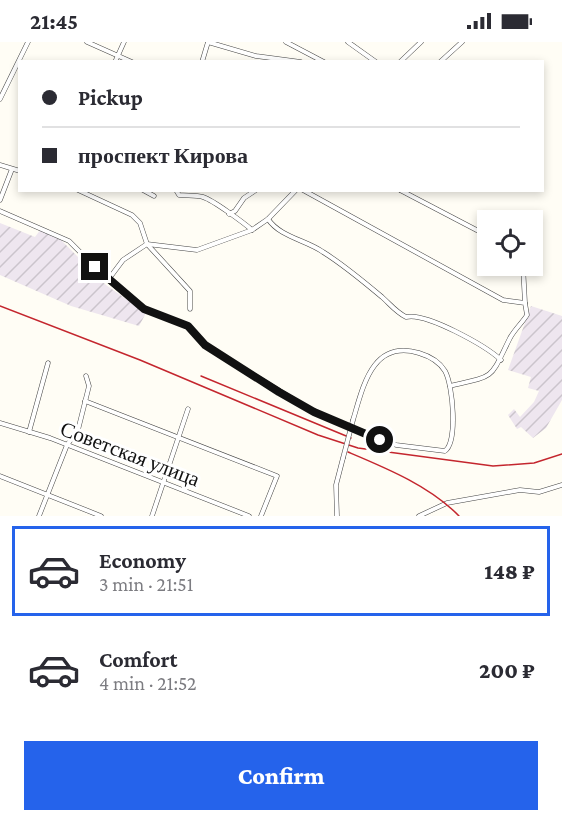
<!DOCTYPE html>
<html lang="en">
<head>
<meta charset="utf-8">
<style>
	body { margin:0; font-family:"Crimson Pro",serif; background:#f2f2f3; color:#2b2b33; height:100vh; display:flex; flex-direction:column; font-size:22px; white-space:nowrap }
	* { box-sizing:border-box; margin:0 }
	p { font-size:20px; color:#7c7c81 }
	.icon { flex:none; width:33px; height:33px; fill:none; stroke:currentColor; stroke-width:2; stroke-linecap:round; stroke-linejoin:round }
	.map { position:relative; height:474px; overflow:hidden }
	.panel { display:flex; flex-direction:column; background:#fff; flex:1 }
	.panel>* { flex:none }
	.top-card { position:absolute; left:18px; top:18px; width:526px; height:132px; border-radius:0px; box-shadow:0 3px 9px #0003; display:grid; align-content:center; height:132px; padding:0 24px; background:#fff }
	.tools { position:absolute; left:477px; top:168px; display:grid; gap:12px }
	.tools a { display:grid; place-items:center; width:66px; height:66px; border-radius:0px; background:#fff; box-shadow:0 3px 9px #0003; font-size:30px }
	.end { position:absolute; width:27px; height:27px; margin:-14px; border:8px solid #111; background:#fff; box-shadow:0 0 0 3px #fff }
	.from { border-radius:50% }
	.top-card b { display:flex; align-items:center; gap:21px; height:57px; font-size:22px }
	.top-card b+b { border-top:2px solid #e1e1e2 }
	.top-card i { width:15px; height:15px; background:#2b2b33 }
	ul { padding:10px 0 0; list-style:none }
	li { display:flex; align-items:center; gap:18px; height:90px; margin:0 12px 9px; padding:0 12px; border:3px solid transparent; border-radius:0px }
	li div { flex:1 }
	li b { display:block; font-size:22px }
	li em { font-style:normal; font-weight:800 }
	li.current { border-color:#2563eb }
	li>.icon { width:54px; height:54px; stroke-width:1.5 }
	.primary-button { display:flex; gap:12px; margin-top:auto; padding:12px 24px }
	.primary-button a { flex:1; height:69px; border-radius:0px; background:#2563eb; color:#fff; font-size:24px; font-weight:800; line-height:69px; text-align:center }
	.status { display:flex; justify-content:space-between; align-items:center; height:42px; padding:0 30px; background:#fff; direction:ltr }
	.status svg { height:16px; fill:currentColor }
	.map>svg:first-child { display:block }
	.industrial { fill:url(#industrial-furrows) }
	.lines { fill:none; stroke-linecap:round; stroke-linejoin:round }
	.minor-casing { stroke:#444; stroke-width:5 }
	.minor { stroke:#fff; stroke-width:4 }
	.rail { stroke:#c4262e; stroke-width:1.5 }
	.minor-bridge-casing { stroke:#444; stroke-width:5; stroke-linecap:butt }
	.minor-bridge { stroke:#fff; stroke-width:4 }
	.route { stroke:#111; stroke-width:8 }
	.labels { text-anchor:middle; stroke-width:6; stroke-linejoin:round; paint-order:stroke }
	.street-label { font-size:21px; fill:#111; stroke:#fff }
</style>
</head>
<body>
<div class="status"><b>21:45</b><svg viewBox="0 0 49 12"><path d="M0 12V9h3v3zM5 12V6h3v6zM10 12V3h3v9zM15 12V0h3v12zM26 1h20v11H26zM47 4h2v5h-2z"/></svg></div>
<div class="map">
<svg width="562" height="474" viewBox="0 0 562 474">
	<defs>
		<pattern id="industrial-furrows" width="10" height="10" patternUnits="userSpaceOnUse" patternTransform="scale(1.5)"><rect width="10" height="10" fill="#eee6ef"/><path d="M-1 1l2-2M0 10L10 0M9 11l2-2" fill="none" stroke="#cbc4cc"/></pattern>
	</defs>
	<rect width="100%" height="100%" fill="#fffdf5"/>
	<g class="industrial">
		<polygon points="0,181 35,195 41,187 58,195 106,243 146,271 139,284 71,264 0,233"/>
		<polygon points="531,264 562,274 562,358 546,386 533,396 521,385 517,387 508,373 514,367 520,375 534,360 539,349 528,346 531,335 508,328"/>
	</g>
	<g class="lines">
		<g class="minor-casing">
			<g id="minor">
				<polyline points="87,0 132,20"/>
				<polyline points="208,0 256,14 301,20"/>
				<polyline points="286,0 324,20"/>
				<polyline points="348,0 376,20"/>
				<polyline points="115,20 124,0"/>
				<polyline points="202,20 208,0"/>
				<polyline points="400,20 421,0"/>
				<polyline points="440,20 462,0"/>
				<polyline points="0,57 28,0"/>
				<polyline points="0,123 20,129"/>
				<polyline points="78,148 132,173 140,181 147,202 190,249 190,267"/>
				<polyline points="143,148 154,154"/>
				<path d="M176,148l3,5c8,1 17,0 24,2 10,3 41,26 49,33"/>
				<path d="M303,148l200,110 22,3 2,12c-5,8 -12,14 -17,23 -21,42 -13,37 -60,48"/>
				<polyline points="400,148 488,194"/>
				<polyline points="0,158 12,127"/>
				<path d="M0,169l69,30 39,39 36,29 44,17 17,19 109,67 82,33 49,6c13,-9 8,-66 0,-80 -6,-10 -16,-15 -26,-18 -47,-14 -56,34 -66,67"/>
				<polyline points="229,172 235,169 244,156 256,148"/>
				<path d="M268,177c12,18 38,21 55,33 21,13 40,29 59,45 9,8 14,15 24,20 20,-5 80,29 95,43"/>
				<polyline points="523,224 525,261"/>
				<polyline points="108,238 123,218 147,202 197,208 252,188 268,177 296,148"/>
				<polyline points="85,359 277,434 261,474"/>
				<polyline points="0,381 50,396 249,474"/>
				<polyline points="29,390 48,321"/>
				<polyline points="0,434 101,474"/>
				<polyline points="39,474 67,403 78,388 89,344 86,334"/>
				<polyline points="152,474 188,367"/>
				<polyline points="337,474 336,443 343,416"/>
				<polyline points="419,474 447,461 520,448 539,450 562,443"/>
			</g>
		</g>
		<use href="#minor" class="minor"/>
		<g class="rail">
			<polyline points="0,264 140,318 318,393 358,406 493,424 534,421 562,412"/>
			<polyline points="201,334 351,396"/>
			<path d="M348,410c38,16 82,34 111,64"/>
		</g>
		<g class="minor-bridge-casing">
			<polyline id="minor-bridge" points="343,416 353,378"/>
		</g>
		<use href="#minor-bridge" class="minor-bridge"/>
	</g>
	<g class="lines">
		<polyline class="route" points="95,225 144,267 188,284 205,303 279,350 314,370 380,398"/>
	</g>
	<g class="labels">
		<g class="street-label">
			<text transform="translate(130 412) rotate(21)" y="7">Советская улица</text>
		</g>
	</g>
</svg>
<div class="tools">
<a><svg class="icon" aria-label="locate" viewBox="0 0 24 24"><circle cx="12" cy="12" r="6"/><path d="M12 2v4M12 18v4M2 12h4M18 12h4"/></svg></a>
</div>
<i class="end from" style="left:380px;top:398px"></i>
<i class="end" style="left:95px;top:225px"></i>
<div class="top-card">
<b><i class="from"></i>Pickup</b>
<b><i></i>проспект Кирова</b>
</div>
</div>
<section class="panel">
<ul>
<li class="current"><svg class="icon" aria-label="car" viewBox="0 0 24 24"><path d="M5 17H2v-5l4-1 3-4h7l3 4 3 1v5h-3M9 17h6M6 11h13"/><circle cx="7" cy="17" r="2"/><circle cx="17" cy="17" r="2"/></svg><div><b>Economy</b><p>3 min · 21:51</p></div><em>148 ₽</em></li>
<li><svg class="icon" aria-label="car" viewBox="0 0 24 24"><path d="M5 17H2v-5l4-1 3-4h7l3 4 3 1v5h-3M9 17h6M6 11h13"/><circle cx="7" cy="17" r="2"/><circle cx="17" cy="17" r="2"/></svg><div><b>Comfort</b><p>4 min · 21:52</p></div><em>200 ₽</em></li>
</ul>
<div class="primary-button"><a>Confirm</a></div>
</section>
</body>
</html>
